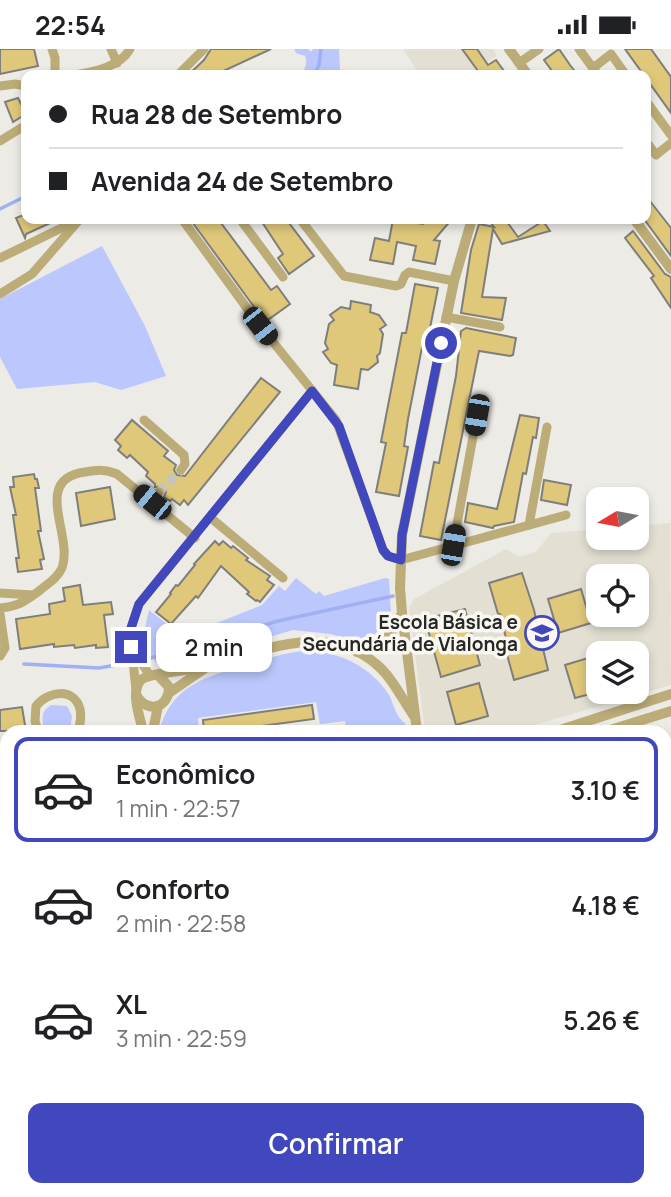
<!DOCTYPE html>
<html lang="pt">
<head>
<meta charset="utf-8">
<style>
	body { margin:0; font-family:Manrope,sans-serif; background:#f6f6f6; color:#202124; height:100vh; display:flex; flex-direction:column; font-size:26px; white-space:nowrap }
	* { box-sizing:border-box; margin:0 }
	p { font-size:23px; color:#757577 }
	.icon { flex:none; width:38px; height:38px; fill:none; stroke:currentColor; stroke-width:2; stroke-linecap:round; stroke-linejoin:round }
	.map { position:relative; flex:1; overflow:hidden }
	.sheet { position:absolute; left:0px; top:676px; width:672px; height:472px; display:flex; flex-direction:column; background:#fff; border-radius:21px 21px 0 0; box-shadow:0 4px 10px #0003 }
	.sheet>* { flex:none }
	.guide { position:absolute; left:21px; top:21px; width:630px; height:154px; border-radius:14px; box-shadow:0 4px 10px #0003; display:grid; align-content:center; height:154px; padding:0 28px; background:#fff }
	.needle { width:46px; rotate:260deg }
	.fabs { position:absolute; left:586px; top:438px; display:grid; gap:14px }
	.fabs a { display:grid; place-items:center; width:63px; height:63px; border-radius:14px; background:#fff; box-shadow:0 4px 10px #0003; font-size:35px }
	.end { position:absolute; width:32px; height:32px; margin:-16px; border:9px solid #4147bc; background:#fff; box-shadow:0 0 0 4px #fff }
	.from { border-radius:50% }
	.bubble { position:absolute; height:49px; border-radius:14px; background:#fff; box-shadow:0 4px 10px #0003; font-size:23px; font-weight:600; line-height:49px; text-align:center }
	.car { position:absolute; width:21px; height:42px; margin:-21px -10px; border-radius:9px; box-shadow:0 0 5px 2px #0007; background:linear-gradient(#222 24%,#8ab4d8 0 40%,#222 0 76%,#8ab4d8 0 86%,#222 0) }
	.guide b { display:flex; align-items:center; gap:24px; height:66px; font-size:26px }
	.guide b+b { border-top:2px solid #e0e0e0 }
	.guide i { width:18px; height:18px; background:#202124 }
	ul { padding:12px 0 0; list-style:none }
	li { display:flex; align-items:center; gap:21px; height:105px; margin:0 14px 10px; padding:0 14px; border:4px solid transparent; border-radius:14px }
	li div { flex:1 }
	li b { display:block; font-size:26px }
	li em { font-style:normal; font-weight:600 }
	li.on { border-color:#4147bc }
	li>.icon { width:63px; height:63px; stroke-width:1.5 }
	.cta { display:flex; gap:14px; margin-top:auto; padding:14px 28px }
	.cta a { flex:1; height:80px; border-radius:14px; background:#4147bc; color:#fff; font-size:28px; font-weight:600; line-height:80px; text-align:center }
	.status { display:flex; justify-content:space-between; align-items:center; height:49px; padding:0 35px; background:#fff; direction:ltr }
	.status svg { height:19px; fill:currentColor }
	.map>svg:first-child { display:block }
	.built { fill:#e3e0d3; fill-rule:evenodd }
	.green { fill:#bbc7fd }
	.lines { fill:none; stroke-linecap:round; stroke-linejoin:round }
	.stream { stroke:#a1aff5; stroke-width:3.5 }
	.building { fill:#dfc87a; stroke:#807e7a; stroke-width:2 }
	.minor-tunnel { stroke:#c5c4bf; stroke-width:9; stroke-dasharray:9 4.5; stroke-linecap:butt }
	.minor { stroke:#bcac77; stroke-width:9 }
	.tertiary { stroke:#bcac77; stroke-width:10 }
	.route { stroke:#4147bc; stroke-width:9 }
	.labels { text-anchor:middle; stroke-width:7; stroke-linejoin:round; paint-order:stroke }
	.poi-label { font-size:19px; font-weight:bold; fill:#272725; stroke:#faf8f3; text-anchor:end }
</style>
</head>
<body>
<div class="status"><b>22:54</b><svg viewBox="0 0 49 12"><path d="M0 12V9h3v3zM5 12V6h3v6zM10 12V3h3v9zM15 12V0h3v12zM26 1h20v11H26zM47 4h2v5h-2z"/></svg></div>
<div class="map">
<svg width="671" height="1148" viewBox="0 0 671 1148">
	<rect width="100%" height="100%" fill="#ecebe6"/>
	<g class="built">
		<polygon points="403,0 493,0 497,7 465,26 420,26"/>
		<path d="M670,474l1,162 -157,46h-89l-16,-123 5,-9 92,-50 13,8 17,-5 15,-19 47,-4v8h39v-11zM598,527h39v38h-39zM598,604h39v38h-39z"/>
		<polygon points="7,970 7,1053 0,1054 0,971"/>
	</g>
	<g class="green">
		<path d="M294,0h14l3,3 2,-3h26l1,22 -5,4h-35c5,-6 8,-11 5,-19l-9,-3z"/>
		<polygon points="102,197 145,277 166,327 121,341 95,333 17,340 0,308 0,250"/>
		<path d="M296,529l20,16 3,-3 5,5 61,-18 4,1 2,36 -10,16 -21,10 -30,-7 -37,-4 -75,22 -31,12 -28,2c-18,-20 -16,-30 -10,-56l23,18 42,-4 48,-19 17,-19 6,5z"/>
		<path d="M309,602c32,1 63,17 80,44 5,10 7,22 16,28l2,8h-61l-1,-10 -25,3 -4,-22 -118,16 1,13h-40c13,-47 49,-55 91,-67 20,-6 39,-13 59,-13z"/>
		<path d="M51,656l16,1 5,10 -2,15h-15l-12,-6c-1,-10 -1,-14 8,-20z"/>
		<polygon points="7,894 7,970 0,971 0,895"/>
		<polygon points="671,1023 671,1148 602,1148 606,1141 665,1141 665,1034"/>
		<polygon points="210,1141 459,1141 449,1148 209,1148"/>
		<polygon points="502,1141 579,1141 590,1148 504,1148"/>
	</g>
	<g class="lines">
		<g class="stream">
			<polyline points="314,26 319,16 321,0"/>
			<polyline points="0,160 26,147"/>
			<polyline points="151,609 278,572 393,547"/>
			<polyline points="24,615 99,619 122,615"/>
			<polyline points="395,1148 421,1141"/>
		</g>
	</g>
	<g class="building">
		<polygon points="0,0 34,0 38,17 0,25"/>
		<polygon points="211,0 271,0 215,26 188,26 204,11"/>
		<polygon points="462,0 477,0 488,16 496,11 507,26 481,26"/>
		<polygon points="559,0 570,16 578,26 555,26 544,11"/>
		<polygon points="625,0 651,0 671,28 671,64"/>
		<polygon points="18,49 26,65 13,73 5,53"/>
		<polygon points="646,147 671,179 671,207 644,170 646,170"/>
		<polygon points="26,165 26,170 59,170 26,185 25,189 16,169"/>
		<polygon points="190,170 218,170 271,241 277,237 290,255 265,273"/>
		<polygon points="260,170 286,170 314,207 289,225 278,209 283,205"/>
		<polygon points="393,170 423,175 427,170 452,170 434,191 440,192 435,215 413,211 416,197 397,193 393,215 370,211 375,189 389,192"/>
		<polygon points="488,170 505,170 518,188 543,172 550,182 502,195 493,180 482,248 506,249 502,271 461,264 471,201 479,175 494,178"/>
		<polygon points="633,182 665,225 671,228 671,259 651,229 654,227 625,189"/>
		<polygon points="415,235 438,239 428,289 424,288 408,370 404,397 408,398 399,447 376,443 386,394 381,393 402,284 406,284"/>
		<polygon points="351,252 371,256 370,263 379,266 386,276 380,280 383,285 380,304 377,307 378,313 368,321 361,320 358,340 334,336 337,316 331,314 323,303 328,300 325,294 329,275 334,271 330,266 341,258 350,260"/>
		<polygon points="466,279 516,289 513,306 510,307 479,302 441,491 420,487 434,413 439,414 456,327 461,282"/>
		<polygon points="261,329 280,343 188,456 184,451 180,456 172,450 170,452 164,448 166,443 164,438 155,438 155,435 146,427 148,423 130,406 127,409 118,401 121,397 115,391 132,371 168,402 164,407 176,416 174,421 177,426 185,427"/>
		<polygon points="520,366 539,369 536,389 533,388 526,425 523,424 514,473 494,477 493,479 465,473 468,454 497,460"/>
		<polygon points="34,425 35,430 37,430 39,439 35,439 41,482 38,482 44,510 40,511 42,520 18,523 16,509 19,509 13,466 16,466 10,438 14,438 13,428"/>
		<polygon points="544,431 571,436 567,456 541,451"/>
		<polygon points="110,438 115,470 81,477 76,444"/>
		<polygon points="215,492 219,496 223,492 231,499 233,497 248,509 246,511 270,527 267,531 274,536 260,553 257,551 256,552 247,545 249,543 221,517 198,549 196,547 171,575 156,563 171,545 170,544 176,536 178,537 195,516 194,515"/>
		<polygon points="522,524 534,561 548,621 514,631 505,598 508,597 500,565 498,565 489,534"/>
		<polygon points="80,536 83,556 111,553 113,565 104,566 108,598 96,599 96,596 75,599 74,596 54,598 54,595 20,600 16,570 50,565 49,555 65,552 63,539"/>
		<polygon points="581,540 591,574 558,584 548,550"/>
		<polygon points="465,560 480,616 441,628 425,570"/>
		<polygon points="598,606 598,643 575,649 565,616"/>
		<polygon points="479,634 488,667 456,676 447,643"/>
		<polygon points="312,656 314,670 224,682 204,682 203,671"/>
		<polygon points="22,658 26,682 0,682 0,661"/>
	</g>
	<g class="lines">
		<polyline class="minor-tunnel" points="159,443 181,421"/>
		<g class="minor">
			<polyline points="52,0 55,9 55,25"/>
			<polyline points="111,0 117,14"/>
			<polyline points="579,0 598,26"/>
			<polyline points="519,14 539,0"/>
			<polyline points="593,19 611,5 626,26"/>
			<path d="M74,26c19,-3 46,-8 56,-26"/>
			<polyline points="178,26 204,0"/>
			<polyline points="0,37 15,35 26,37"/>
			<polyline points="646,52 671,86"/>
			<polyline points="0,92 26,76"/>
			<polyline points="646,92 656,106 671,94"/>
			<polyline points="182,170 260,277 336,371 383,501 388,507 401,511 566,466"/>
			<polyline points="240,170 283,228"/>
			<polyline points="300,170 344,227 396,237 401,235 405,226 409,223 454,232"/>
			<polyline points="0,209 76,172"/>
			<polyline points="0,245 32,225 80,170"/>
			<polyline points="446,268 500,278"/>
			<polyline points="144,371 184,406 185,415 181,421"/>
			<polyline points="152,453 159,443"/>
			<polyline points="211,469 283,529"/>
			<polyline points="529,476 547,378"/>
			<polyline points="453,497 477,366"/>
			<polyline points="0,544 33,546"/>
			<path d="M0,559c19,-2 24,-6 39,-17 8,-7 18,-12 23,-23 12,-32 -31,-89 23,-96 12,-2 20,-3 32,2l78,64"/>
			<polyline points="0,565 5,599 0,607"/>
			<polyline points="132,600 149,625"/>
			<polyline points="136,641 130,582 139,555 312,342"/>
			<path d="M38,682l-3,-10 1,-15c12,-15 38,-19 44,3 2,8 0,15 -2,22"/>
			<polyline points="3,795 7,822"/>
			<polyline points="665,807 671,797"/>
			<polyline points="665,817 671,820"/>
			<polyline points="0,839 7,838"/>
			<polyline points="665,995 671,998"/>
			<polyline points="198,1148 202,1141"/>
		</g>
		<g class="tertiary">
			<polyline points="509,0 528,26"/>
			<polyline points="634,170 671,220"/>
			<path d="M357,603c28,-9 32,-13 45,-39"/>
			<polyline points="169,644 204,620"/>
			<path d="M137,647c11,18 32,12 32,-9l-11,-12"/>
			<path d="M143,682c-3,-13 -13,-40 -2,-51 6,-7 54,-10 67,-14 54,-15 118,-45 168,-2 16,13 26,35 38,52"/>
			<polyline points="153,682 158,657"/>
			<polyline points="417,682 402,564 400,539 402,486 454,232 472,170"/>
			<polyline points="557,682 671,645"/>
			<polyline points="607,682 671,662"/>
			<polyline points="0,1126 7,1124"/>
			<polyline points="489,1141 492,1148"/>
		</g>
	</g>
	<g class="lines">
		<polyline class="route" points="131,598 130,582 139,555 312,342 339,377 383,501 388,507 401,511 402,486 441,294"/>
	</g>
	<defs>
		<g id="school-ring" transform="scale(1.75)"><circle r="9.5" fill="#faf8f3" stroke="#4147bc" stroke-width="1.5"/><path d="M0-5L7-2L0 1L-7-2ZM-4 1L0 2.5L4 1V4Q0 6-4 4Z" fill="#4147bc"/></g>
	</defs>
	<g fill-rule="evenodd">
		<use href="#school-ring" x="542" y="584"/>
	</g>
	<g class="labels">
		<g class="poi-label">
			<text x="518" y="580">Escola Básica e<tspan x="518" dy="22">Secundária de Vialonga</tspan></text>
		</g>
	</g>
</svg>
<div class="fabs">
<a><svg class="needle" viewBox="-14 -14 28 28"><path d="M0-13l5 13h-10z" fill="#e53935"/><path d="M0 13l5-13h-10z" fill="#757577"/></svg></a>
<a><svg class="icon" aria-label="locate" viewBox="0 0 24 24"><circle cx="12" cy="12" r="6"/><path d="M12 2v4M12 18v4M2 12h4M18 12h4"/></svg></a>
<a><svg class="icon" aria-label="layers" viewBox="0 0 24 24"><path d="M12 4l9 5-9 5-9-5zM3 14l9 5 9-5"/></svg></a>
</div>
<i class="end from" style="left:441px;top:294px"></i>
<i class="end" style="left:131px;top:598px"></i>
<div class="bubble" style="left:156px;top:574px;width:116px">2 min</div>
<i class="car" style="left:260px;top:277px;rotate:142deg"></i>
<i class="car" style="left:477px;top:366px;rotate:190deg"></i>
<i class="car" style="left:152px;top:453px;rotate:309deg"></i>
<i class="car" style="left:453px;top:496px;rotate:10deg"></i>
<div class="guide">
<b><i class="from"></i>Rua 28 de Setembro</b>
<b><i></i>Avenida 24 de Setembro</b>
</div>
<section class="sheet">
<ul>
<li class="on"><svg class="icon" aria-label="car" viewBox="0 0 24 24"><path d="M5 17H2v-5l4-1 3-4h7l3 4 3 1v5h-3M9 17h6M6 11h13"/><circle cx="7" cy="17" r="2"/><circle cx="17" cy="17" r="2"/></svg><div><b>Econômico</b><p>1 min · 22:57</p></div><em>3.10 €</em></li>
<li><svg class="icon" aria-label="car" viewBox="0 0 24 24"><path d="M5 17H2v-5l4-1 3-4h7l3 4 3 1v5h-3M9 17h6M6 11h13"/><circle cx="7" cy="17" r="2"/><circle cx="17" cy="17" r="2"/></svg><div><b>Conforto</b><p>2 min · 22:58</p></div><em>4.18 €</em></li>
<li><svg class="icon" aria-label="car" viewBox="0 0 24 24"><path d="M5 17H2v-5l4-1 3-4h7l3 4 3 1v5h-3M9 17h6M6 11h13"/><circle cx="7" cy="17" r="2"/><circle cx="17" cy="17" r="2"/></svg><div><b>XL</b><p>3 min · 22:59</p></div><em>5.26 €</em></li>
</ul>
<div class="cta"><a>Confirmar</a></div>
</section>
</div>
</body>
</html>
